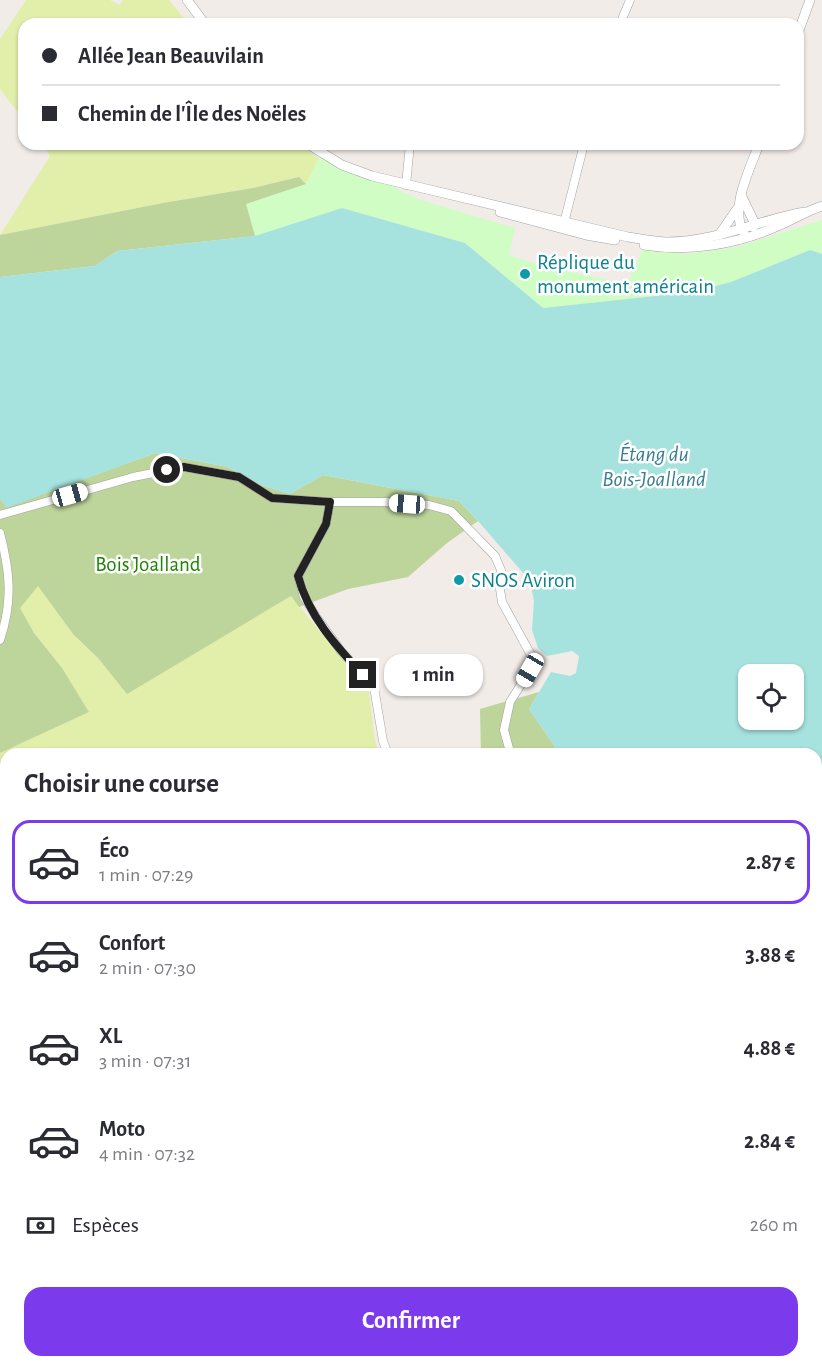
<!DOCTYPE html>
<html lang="fr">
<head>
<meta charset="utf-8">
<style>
	body { margin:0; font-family:"Alegreya Sans",sans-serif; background:#f2f2f3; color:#2b2b33; height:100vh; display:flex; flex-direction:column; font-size:22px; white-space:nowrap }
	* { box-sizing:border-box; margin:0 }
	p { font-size:20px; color:#7c7c81 }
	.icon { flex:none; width:33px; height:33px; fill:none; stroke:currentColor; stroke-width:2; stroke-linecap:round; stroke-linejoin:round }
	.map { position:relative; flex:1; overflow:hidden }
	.panel { position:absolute; left:0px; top:748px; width:822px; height:620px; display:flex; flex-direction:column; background:#fff; border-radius:18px 18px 0 0; box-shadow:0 2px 4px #0004 }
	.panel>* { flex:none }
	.hud { position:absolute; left:18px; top:18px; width:786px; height:132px; border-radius:18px; box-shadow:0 2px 4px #0004; display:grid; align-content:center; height:132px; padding:0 24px; background:#fff }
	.tools { position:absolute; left:738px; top:664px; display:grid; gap:12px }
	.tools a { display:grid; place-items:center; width:66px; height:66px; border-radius:12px; background:#fff; box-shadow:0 2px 4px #0004; font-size:30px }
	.end { position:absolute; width:27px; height:27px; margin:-14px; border:8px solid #222; background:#fff; box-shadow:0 0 0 3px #fff }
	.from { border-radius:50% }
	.bubble { position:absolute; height:42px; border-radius:18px; background:#fff; box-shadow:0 2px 4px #0004; font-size:20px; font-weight:700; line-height:42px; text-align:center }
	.car { position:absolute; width:18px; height:36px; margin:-18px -9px; border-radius:8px; box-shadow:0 0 4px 2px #0007; background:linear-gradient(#fff 24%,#345 0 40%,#fff 0 76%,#345 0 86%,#fff 0) }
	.hud b { display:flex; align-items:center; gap:21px; height:57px; font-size:22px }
	.hud b+b { border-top:2px solid #e1e1e2 }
	.hud i { width:15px; height:15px; background:#2b2b33 }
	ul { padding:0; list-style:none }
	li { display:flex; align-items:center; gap:18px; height:84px; margin:0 12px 9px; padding:0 12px; border:3px solid transparent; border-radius:18px }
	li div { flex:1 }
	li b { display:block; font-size:22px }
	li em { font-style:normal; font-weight:700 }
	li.current { border-color:#7c3aed }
	li>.icon { width:54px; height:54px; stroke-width:1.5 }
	h2 { padding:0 24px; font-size:27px; line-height:72px }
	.pay { display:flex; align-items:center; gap:15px; height:66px; padding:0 24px; font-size:22px }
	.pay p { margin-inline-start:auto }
	.button { display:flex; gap:12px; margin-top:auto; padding:12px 24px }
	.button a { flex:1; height:69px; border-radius:18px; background:#7c3aed; color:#fff; font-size:24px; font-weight:700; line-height:69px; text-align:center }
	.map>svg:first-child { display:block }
	.grass { fill:#e1efab }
	.forest { fill:#bdd49a }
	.park { fill:#d0fdc4 }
	.water { fill:#a6e2de; fill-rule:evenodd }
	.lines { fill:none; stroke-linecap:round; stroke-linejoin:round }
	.minor-casing { stroke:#a3a3a3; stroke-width:9 }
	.tertiary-casing { stroke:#a3a3a3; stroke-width:10 }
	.minor { stroke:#fff; stroke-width:8 }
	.tertiary { stroke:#fff; stroke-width:9 }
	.route { stroke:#222; stroke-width:8 }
	.culture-dot { fill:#0f9aa8; stroke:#fff; stroke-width:2 }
	.labels { text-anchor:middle; stroke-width:5; stroke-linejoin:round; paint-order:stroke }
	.culture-label { font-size:21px; fill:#0d838f; stroke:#fff; text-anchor:start }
	.park-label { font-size:21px; fill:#208505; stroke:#fff }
	.water-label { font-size:22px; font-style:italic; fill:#387e90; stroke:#fff }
</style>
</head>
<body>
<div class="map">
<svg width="822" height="1367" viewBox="0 0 822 1367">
	<rect width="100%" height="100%" fill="#f2ece8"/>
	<g class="grass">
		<polygon points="26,0 110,0 120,5 123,0 169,0 189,24 24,24 24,120 0,89 0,39"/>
		<polygon points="43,144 299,144 319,158 306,184 299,177 253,188 163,203 0,235 50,156"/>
		<polygon points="38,585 73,634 98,658 127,693 291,596 369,691 375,741 380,754 6,754 6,878 0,880 0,753 89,712 62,668 34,633 19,608"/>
	</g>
	<g class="forest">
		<polygon points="299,177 306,184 255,236 117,251 95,266 0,277 0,235 163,203 253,188"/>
		<polygon points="156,453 228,467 261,485 290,494 323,475 459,501 478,521 447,543 408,577 348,589 299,607 291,596 127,694 98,658 73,634 38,586 20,608 34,633 62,668 89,712 0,753 0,498 6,507"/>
		<polygon points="539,692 529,709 560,754 481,754 480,709"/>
		<polygon points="6,1031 6,1064 0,1055 0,1036"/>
		<polygon points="6,1084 6,1115 0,1105 0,1087"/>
		<polygon points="6,1256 6,1308 0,1305 0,1259"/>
		<polygon points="59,1362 139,1362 145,1367 58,1367"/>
		<polygon points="568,1362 807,1362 810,1367 560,1367"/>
	</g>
	<polygon class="park" points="319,158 394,184 399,190 418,199 515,228 509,255 547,267 627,284 644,247 686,254 733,248 822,220 822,254 810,250 731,282 693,292 543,308 465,243 342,208 255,236 246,204 306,184"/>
	<path class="water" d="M342,208l123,35 78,65 150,-16 38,-10 79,-32 12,4v1113h-12l-3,-5h9v-608h-256l-31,-45 22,-37 19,4 6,-3 3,-17 -7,-5 -25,5 -9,-8 -6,-18 2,-29 -4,-20 -52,-60 -19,-20 -136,-26 -33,19 -29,-9 -33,-18 -72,-14 -150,55 -6,-10v-221l95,-11 22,-15 138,-15zM748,675h46v45h-46z"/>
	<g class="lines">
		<g class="minor-casing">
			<g id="minor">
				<polyline points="620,24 630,0"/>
				<polyline points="406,185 410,144"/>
				<polyline points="563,227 584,144"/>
				<polyline points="330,502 326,524 298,576 304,597 317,618 341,651 374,687 383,741 388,754"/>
				<polyline points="0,515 133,477 184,467 239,477 272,498 330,502 385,502 429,505 451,511 495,556 501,570 500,589 502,602 531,655 530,670 510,702 504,730 510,752 499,754"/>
				<path d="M0,533c10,39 13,68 0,107"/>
				<polyline points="0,1026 6,1020"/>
				<polyline points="0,1162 6,1176"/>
				<polyline points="125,1362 132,1367"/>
				<polyline points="74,1367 75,1362"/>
			</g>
		</g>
		<g class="tertiary-casing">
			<g id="tertiary">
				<polyline points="187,0 205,24"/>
				<polyline points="798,33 810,0"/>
				<path d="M308,144l34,21 30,11 256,61c12,2 25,4 37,5 48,1 93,-22 140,-30"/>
				<polyline points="742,197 755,224 753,227"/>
				<polyline points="500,212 586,235 615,240"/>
				<path d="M744,233c-15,-24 6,-64 15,-89"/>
				<polyline points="719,235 737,209"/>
				<path d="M644,245c45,7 93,0 136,-20 14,-6 27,-14 42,-19"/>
			</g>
		</g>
		<use href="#minor" class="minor"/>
		<use href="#tertiary" class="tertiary"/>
	</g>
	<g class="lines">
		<path class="route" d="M167,470l17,-3 55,10 33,21 58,4 -4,22 -28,52c10,39 38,70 65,99"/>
	</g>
	<g class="culture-dot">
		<circle cx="525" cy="274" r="6"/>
		<circle cx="459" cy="580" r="6"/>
	</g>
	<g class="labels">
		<g class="culture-label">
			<text x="537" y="269">Réplique du<tspan x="537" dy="24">monument américain</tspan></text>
			<text x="471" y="587">SNOS Aviron</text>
		</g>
		<g class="park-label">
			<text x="148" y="571">Bois Joalland</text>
		</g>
		<g class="water-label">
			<text x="654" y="461">Étang du<tspan x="654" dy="25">Bois-Joalland</tspan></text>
		</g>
	</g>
</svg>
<div class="tools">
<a><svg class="icon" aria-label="locate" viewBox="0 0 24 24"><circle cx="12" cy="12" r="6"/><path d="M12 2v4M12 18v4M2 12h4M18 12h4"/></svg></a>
</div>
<i class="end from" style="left:167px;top:470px"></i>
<i class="end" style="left:363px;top:675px"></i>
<div class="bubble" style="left:384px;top:654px;width:99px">1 min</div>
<i class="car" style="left:70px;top:495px;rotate:74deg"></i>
<i class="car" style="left:407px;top:504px;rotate:274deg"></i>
<i class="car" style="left:530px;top:670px;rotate:210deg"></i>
<div class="hud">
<b><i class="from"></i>Allée Jean Beauvilain</b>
<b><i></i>Chemin de l'Île des Noëles</b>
</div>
<section class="panel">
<h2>Choisir une course</h2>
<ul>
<li class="current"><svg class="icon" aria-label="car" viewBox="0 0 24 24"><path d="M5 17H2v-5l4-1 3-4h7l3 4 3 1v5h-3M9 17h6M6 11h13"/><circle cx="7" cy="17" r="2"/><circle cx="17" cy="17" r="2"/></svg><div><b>Éco</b><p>1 min · 07:29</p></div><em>2.87 €</em></li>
<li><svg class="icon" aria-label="car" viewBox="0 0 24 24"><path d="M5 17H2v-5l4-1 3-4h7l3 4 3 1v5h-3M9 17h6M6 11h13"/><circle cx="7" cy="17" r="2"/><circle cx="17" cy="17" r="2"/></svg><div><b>Confort</b><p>2 min · 07:30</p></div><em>3.88 €</em></li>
<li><svg class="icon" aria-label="car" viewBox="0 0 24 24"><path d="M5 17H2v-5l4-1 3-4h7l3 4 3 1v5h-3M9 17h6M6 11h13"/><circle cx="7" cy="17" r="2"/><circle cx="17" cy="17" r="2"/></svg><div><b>XL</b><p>3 min · 07:31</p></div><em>4.88 €</em></li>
<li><svg class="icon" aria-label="car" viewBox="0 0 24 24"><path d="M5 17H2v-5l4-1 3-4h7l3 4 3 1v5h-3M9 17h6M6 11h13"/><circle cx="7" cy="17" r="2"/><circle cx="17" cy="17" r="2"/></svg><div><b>Moto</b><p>4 min · 07:32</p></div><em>2.84 €</em></li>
</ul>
<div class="pay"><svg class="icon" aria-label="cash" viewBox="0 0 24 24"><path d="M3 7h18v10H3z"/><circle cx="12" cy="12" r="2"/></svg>Espèces<p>260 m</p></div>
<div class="button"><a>Confirmer</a></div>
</section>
</div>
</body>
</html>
